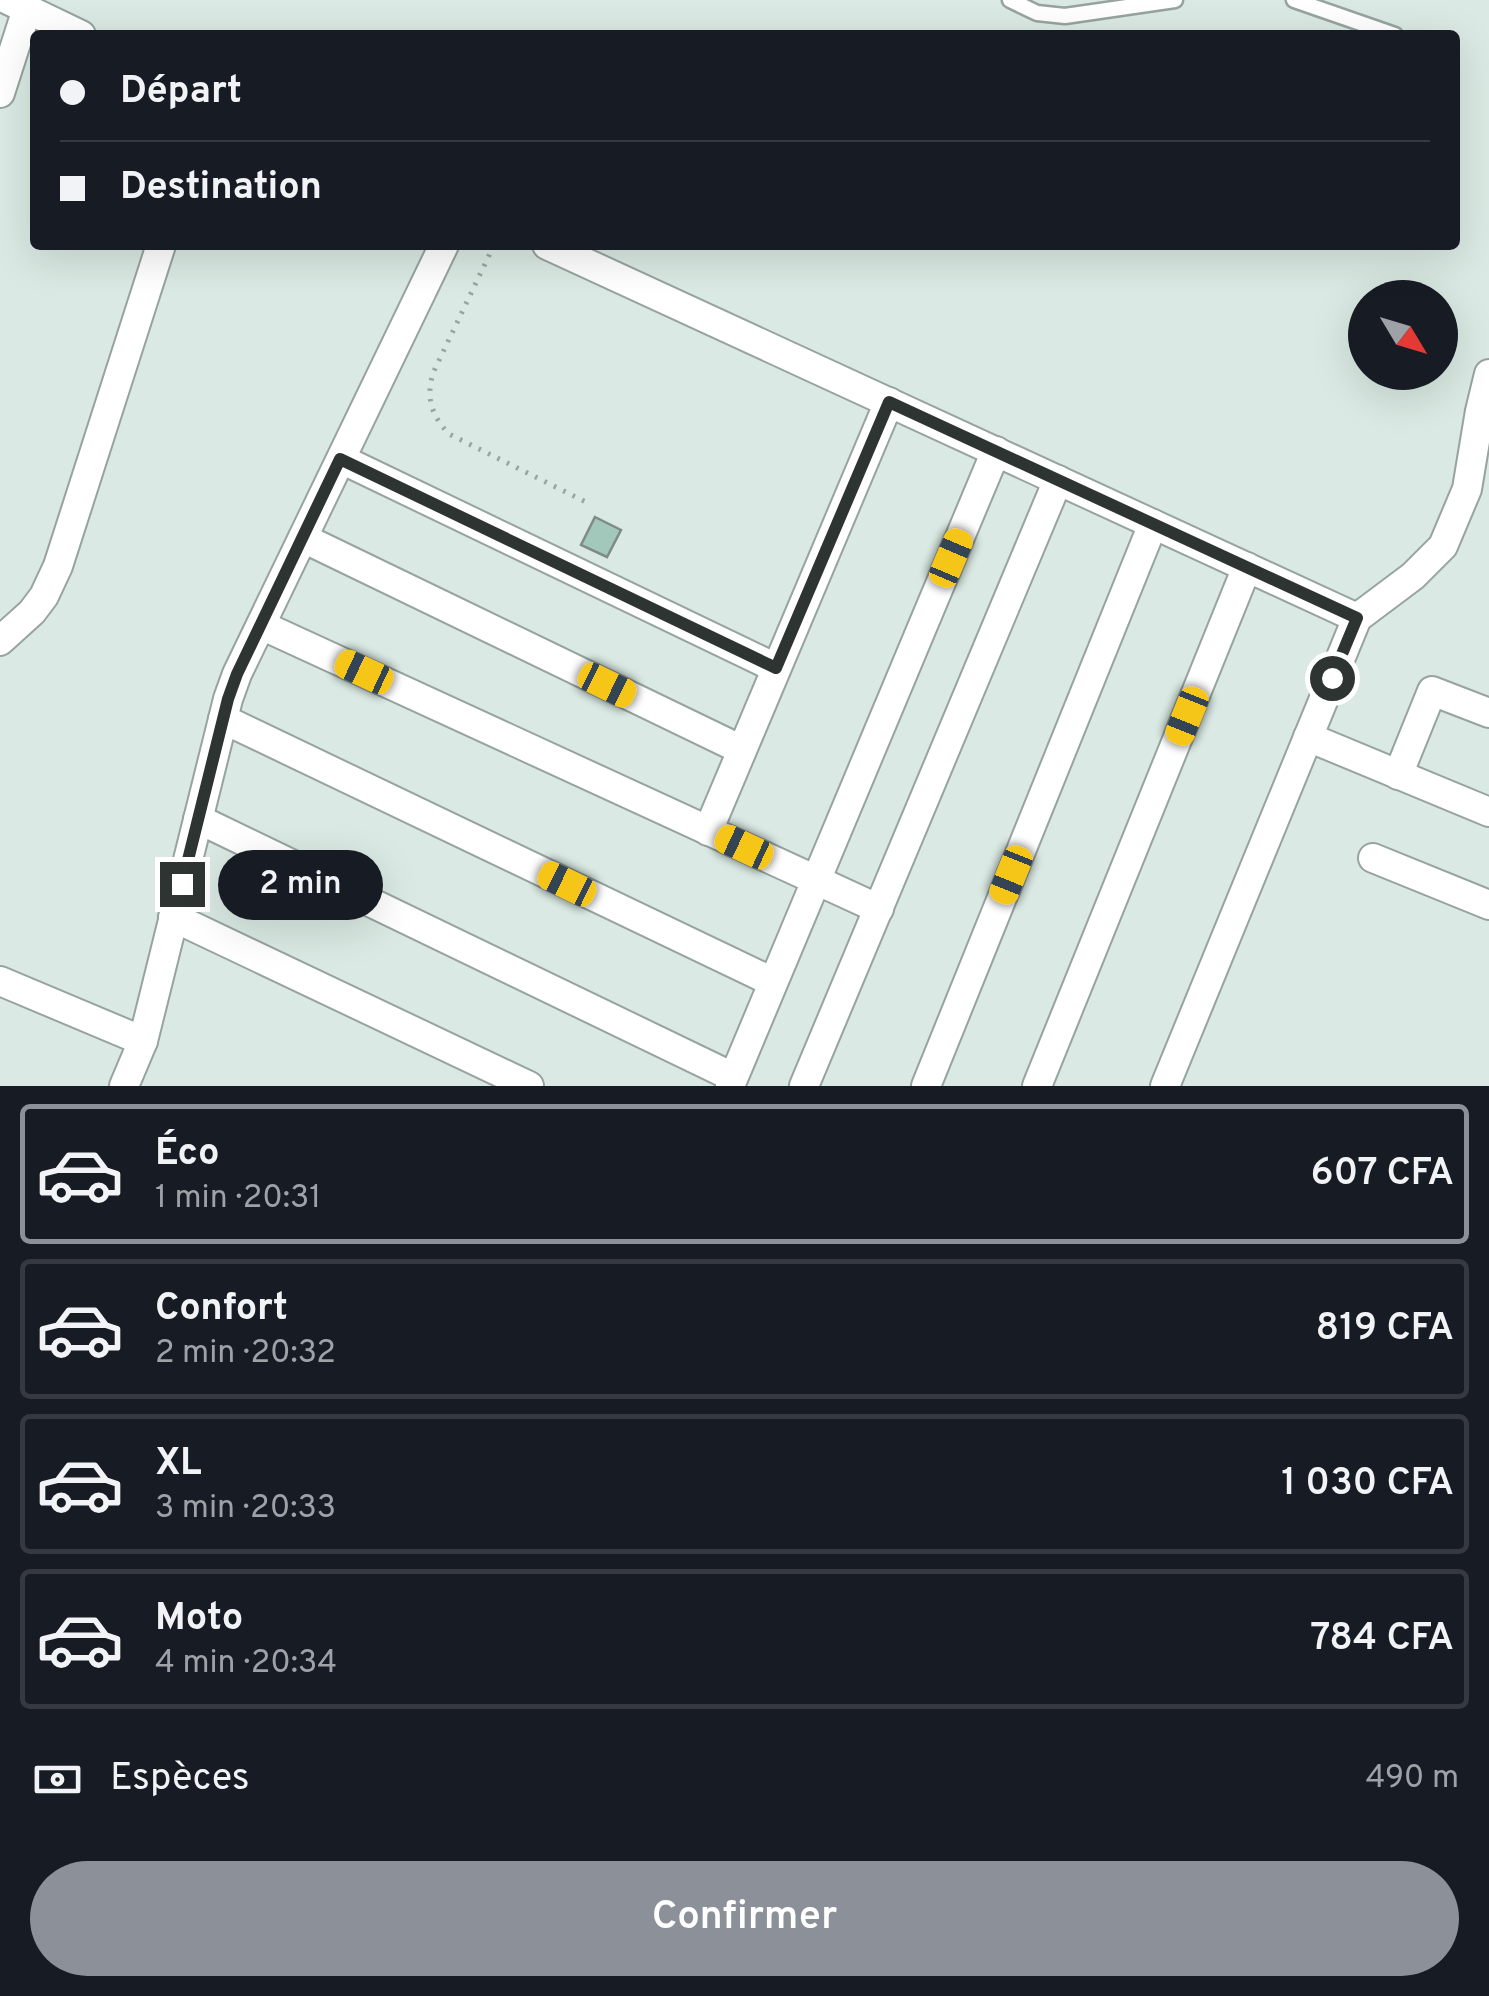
<!DOCTYPE html>
<html lang="fr">
<head>
<meta charset="utf-8">
<style>
	body { margin:0; font-family:Overpass,sans-serif; background:#242831; color:#f1f3f6; height:100vh; display:flex; flex-direction:column; font-size:38px; white-space:nowrap }
	* { box-sizing:border-box; margin:0 }
	p { font-size:32px; color:#9ea1a6 }
	.icon { flex:none; width:55px; height:55px; fill:none; stroke:currentColor; stroke-width:2; stroke-linecap:round; stroke-linejoin:round }
	.map { position:relative; height:1086px; overflow:hidden }
	.drawer { display:flex; flex-direction:column; background:#171b24; flex:1 }
	.drawer>* { flex:none }
	.guide { position:absolute; left:30px; top:30px; width:1430px; height:220px; border-radius:10px; box-shadow:0 10px 40px #0002; display:grid; align-content:center; height:220px; padding:0 30px; background:#171b24 }
	.needle { width:65px; rotate:128deg }
	.fabs { position:absolute; left:1348px; top:280px; display:grid; gap:20px }
	.fabs a { display:grid; place-items:center; width:110px; height:110px; border-radius:50%; background:#171b24; box-shadow:0 10px 40px #0002; font-size:50px }
	.end { position:absolute; width:45px; height:45px; margin:-22px; border:12px solid #2e3432; background:#fff; box-shadow:0 0 0 5px #fff }
	.from { border-radius:50% }
	.bubble { position:absolute; height:70px; border-radius:35px; background:#171b24; box-shadow:0 10px 40px #0002; font-size:32px; font-weight:600; line-height:70px; text-align:center }
	.car { position:absolute; width:30px; height:60px; margin:-30px -15px; border-radius:12px; box-shadow:0 0 8px 2px #0007; background:linear-gradient(#f5c518 24%,#345 0 40%,#f5c518 0 76%,#345 0 86%,#f5c518 0) }
	.guide b { display:flex; align-items:center; gap:35px; height:95px; font-size:38px }
	.guide b+b { border-top:2px solid #363941 }
	.guide i { width:25px; height:25px; background:#f1f3f6 }
	ul { padding:18px 0 0; list-style:none }
	li { display:flex; align-items:center; gap:30px; height:140px; margin:0 20px 15px; padding:0 10px; border:5px solid #363941; border-radius:10px }
	li div { flex:1 }
	li b { display:block; font-size:38px }
	li em { font-style:normal; font-weight:600 }
	li.current { border-color:#8c9099 }
	li>.icon { width:90px; height:90px; stroke-width:1.5 }
	.pay { display:flex; align-items:center; gap:25px; height:110px; padding:0 30px; font-size:38px }
	.pay p { margin-inline-start:auto }
	.action { display:flex; gap:20px; margin-top:auto; padding:20px 30px }
	.action a { flex:1; height:115px; border-radius:60px; background:#8c9099; color:#fff; font-size:40px; font-weight:600; line-height:115px; text-align:center }
	.map>svg:first-child { display:block }
	.building { fill:#a2c8bb; stroke:#7e8b86; stroke-width:2.5 }
	.lines { fill:none; stroke-linecap:round; stroke-linejoin:round }
	.lane-casing { stroke:#96a39e; stroke-width:19 }
	.street-casing { stroke:#96a39e; stroke-width:32 }
	.path { stroke:#9aa5a1; stroke-width:5; stroke-dasharray:2.5 8; stroke-linecap:butt }
	.lane { stroke:#fff; stroke-width:14 }
	.street { stroke:#fff; stroke-width:28 }
	.route { stroke:#2e3432; stroke-width:12 }
</style>
</head>
<body>
<div class="map">
<svg width="1489" height="1086" viewBox="0 0 1489 1086">
	<rect width="100%" height="100%" fill="#dae9e3"/>
	<polygon class="building" points="595,517 621,530 607,557 581,545"/>
	<g class="lines">
		<g class="lane-casing">
			<g id="lane">
				<polyline points="1010,0 1037,13 1065,16 1175,0"/>
				<polyline points="1294,0 1395,35"/>
			</g>
		</g>
		<g class="street-casing">
			<g id="street">
				<polyline points="8,0 81,35"/>
				<polyline points="0,93 27,9"/>
				<polyline points="547,245 1357,618"/>
				<polyline points="341,459 776,668"/>
				<polyline points="303,538 742,750"/>
				<polyline points="261,625 879,909"/>
				<polyline points="0,641 32,612 44,596 58,566 161,245"/>
				<polyline points="223,719 773,982"/>
				<polyline points="1308,737 1489,812"/>
				<polyline points="1398,775 1432,691 1489,713"/>
				<polyline points="198,819 733,1077"/>
				<polyline points="708,831 889,402"/>
				<polyline points="1373,858 1489,905"/>
				<polyline points="173,917 529,1086"/>
				<polyline points="0,981 143,1041"/>
				<polyline points="124,1086 143,1041 228,699 237,674 444,245"/>
				<polyline points="730,1086 996,451"/>
				<polyline points="804,1086 1058,480"/>
				<polyline points="926,1086 1153,524"/>
				<polyline points="1037,1086 1247,567"/>
				<polyline points="1165,1086 1357,618 1413,576 1443,546 1467,489 1480,411 1489,374"/>
			</g>
		</g>
		<path class="path" d="M494,245l-61,128c-7,25 -2,42 16,61l139,69"/>
		<use href="#lane" class="lane"/>
		<use href="#street" class="street"/>
	</g>
	<g class="lines">
		<polyline class="route" points="182,884 228,699 237,674 340,459 776,668 889,402 1357,618 1332,678"/>
	</g>
</svg>
<div class="fabs">
<a><svg class="needle" viewBox="-14 -14 28 28"><path d="M0-13l5 13h-10z" fill="#e53935"/><path d="M0 13l5-13h-10z" fill="#9ea1a6"/></svg></a>
</div>
<i class="end from" style="left:1332px;top:678px"></i>
<i class="end" style="left:182px;top:884px"></i>
<div class="bubble" style="left:218px;top:850px;width:165px">2 min</div>
<i class="car" style="left:951px;top:558px;rotate:23deg"></i>
<i class="car" style="left:364px;top:672px;rotate:295deg"></i>
<i class="car" style="left:607px;top:685px;rotate:116deg"></i>
<i class="car" style="left:1187px;top:716px;rotate:202deg"></i>
<i class="car" style="left:744px;top:847px;rotate:295deg"></i>
<i class="car" style="left:1011px;top:875px;rotate:202deg"></i>
<i class="car" style="left:567px;top:884px;rotate:296deg"></i>
<div class="guide">
<b><i class="from"></i>Départ</b>
<b><i></i>Destination</b>
</div>
</div>
<section class="drawer">
<ul>
<li class="current"><svg class="icon" aria-label="car" viewBox="0 0 24 24"><path d="M5 17H2v-5l4-1 3-4h7l3 4 3 1v5h-3M9 17h6M6 11h13"/><circle cx="7" cy="17" r="2"/><circle cx="17" cy="17" r="2"/></svg><div><b>Éco</b><p>1 min · 20:31</p></div><em>607 CFA</em></li>
<li><svg class="icon" aria-label="car" viewBox="0 0 24 24"><path d="M5 17H2v-5l4-1 3-4h7l3 4 3 1v5h-3M9 17h6M6 11h13"/><circle cx="7" cy="17" r="2"/><circle cx="17" cy="17" r="2"/></svg><div><b>Confort</b><p>2 min · 20:32</p></div><em>819 CFA</em></li>
<li><svg class="icon" aria-label="car" viewBox="0 0 24 24"><path d="M5 17H2v-5l4-1 3-4h7l3 4 3 1v5h-3M9 17h6M6 11h13"/><circle cx="7" cy="17" r="2"/><circle cx="17" cy="17" r="2"/></svg><div><b>XL</b><p>3 min · 20:33</p></div><em>1 030 CFA</em></li>
<li><svg class="icon" aria-label="car" viewBox="0 0 24 24"><path d="M5 17H2v-5l4-1 3-4h7l3 4 3 1v5h-3M9 17h6M6 11h13"/><circle cx="7" cy="17" r="2"/><circle cx="17" cy="17" r="2"/></svg><div><b>Moto</b><p>4 min · 20:34</p></div><em>784 CFA</em></li>
</ul>
<div class="pay"><svg class="icon" aria-label="cash" viewBox="0 0 24 24"><path d="M3 7h18v10H3z"/><circle cx="12" cy="12" r="2"/></svg>Espèces<p>490 m</p></div>
<div class="action"><a>Confirmer</a></div>
</section>
</body>
</html>
